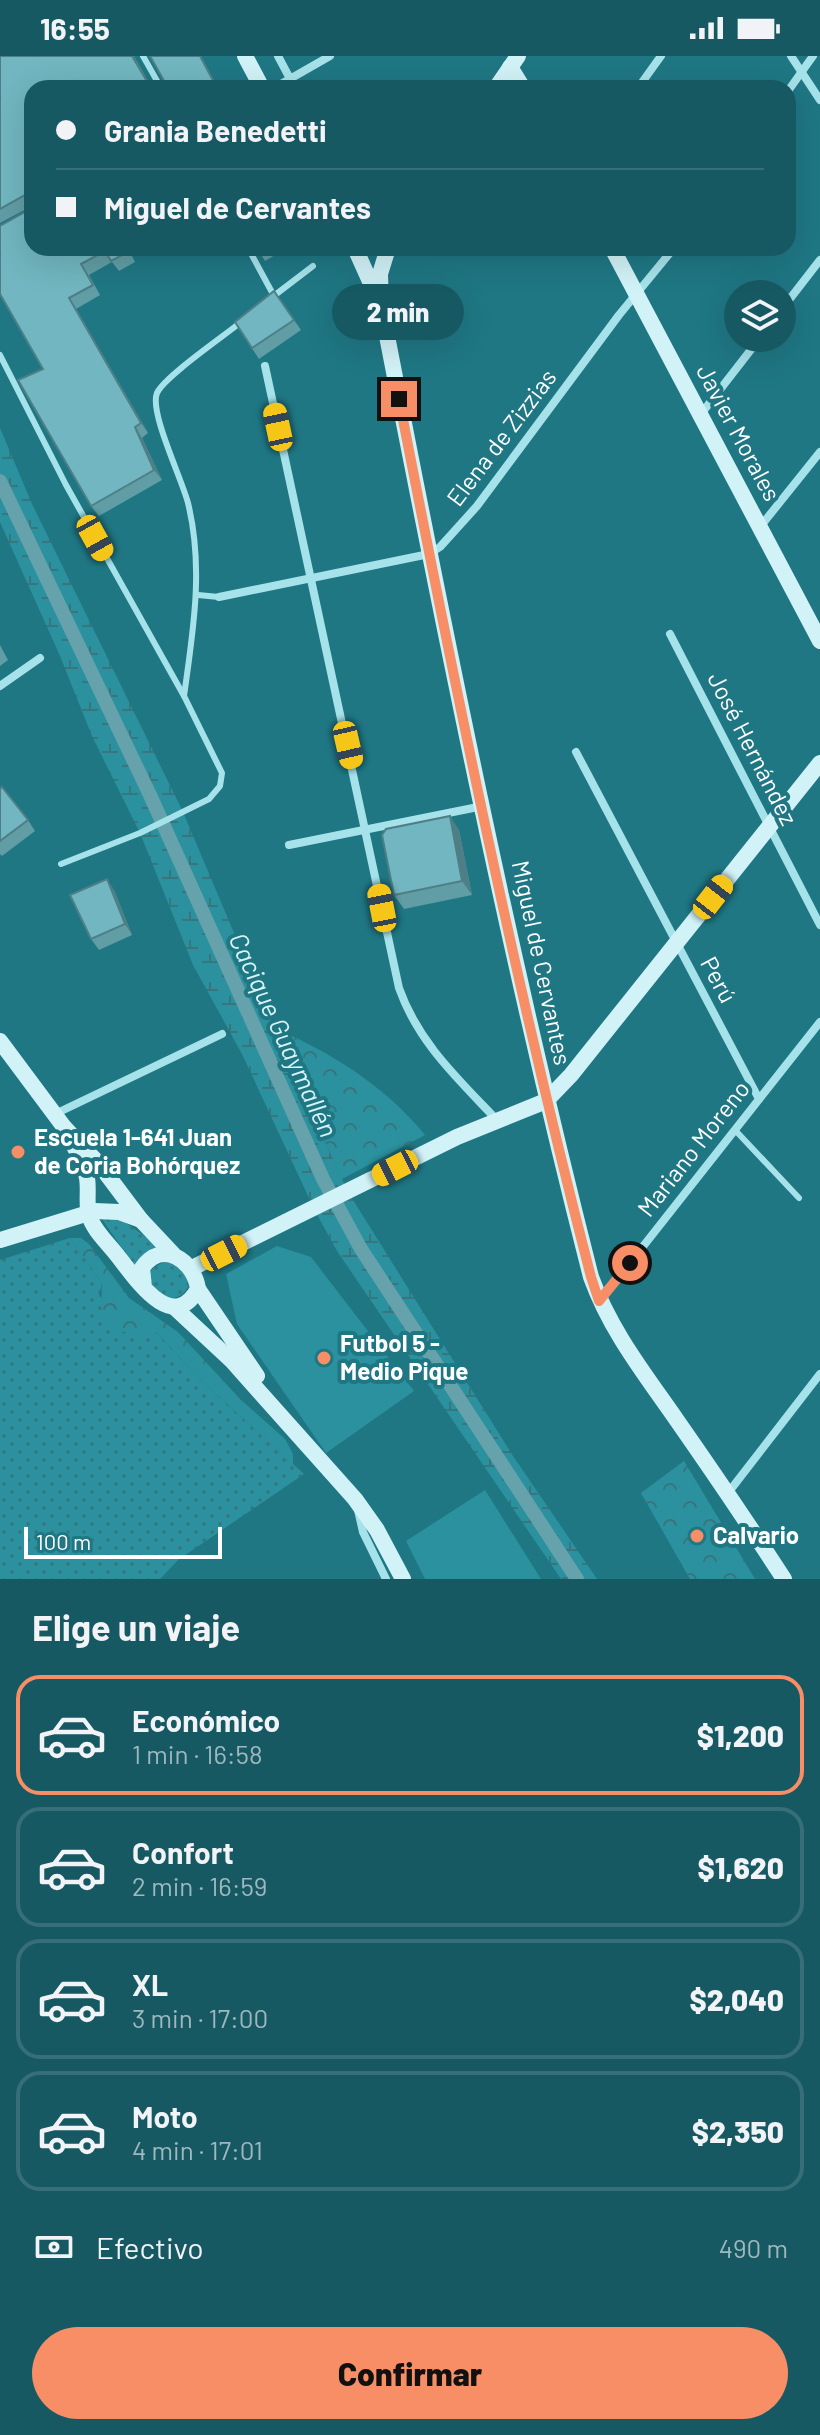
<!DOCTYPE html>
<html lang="es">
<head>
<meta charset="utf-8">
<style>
	body { margin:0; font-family:Barlow,sans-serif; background:#205f69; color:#f1f3f6; height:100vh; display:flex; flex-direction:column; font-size:30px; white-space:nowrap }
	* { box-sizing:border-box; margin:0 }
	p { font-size:26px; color:#9eb8be }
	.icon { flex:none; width:44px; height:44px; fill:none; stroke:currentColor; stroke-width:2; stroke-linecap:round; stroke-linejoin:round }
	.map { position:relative; height:1523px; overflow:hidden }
	.panel { display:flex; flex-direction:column; background:#175963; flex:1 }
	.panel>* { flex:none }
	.top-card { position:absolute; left:24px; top:24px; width:772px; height:176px; border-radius:24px; box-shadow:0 8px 32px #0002; display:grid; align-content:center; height:176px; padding:0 32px; background:#175963 }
	.controls { position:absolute; left:724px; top:224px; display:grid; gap:16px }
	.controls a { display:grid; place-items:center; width:72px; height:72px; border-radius:50%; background:#175963; box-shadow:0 8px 32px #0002; font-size:40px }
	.scale { position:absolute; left:24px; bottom:20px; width:198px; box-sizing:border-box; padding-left:8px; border:4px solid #fff; border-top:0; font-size:22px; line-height:28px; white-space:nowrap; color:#fff; -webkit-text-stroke:6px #1f7784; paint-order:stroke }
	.end { position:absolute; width:36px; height:36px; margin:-18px; border:10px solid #f88e66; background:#111; box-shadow:0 0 0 4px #111 }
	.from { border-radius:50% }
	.bubble { position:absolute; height:56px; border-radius:28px; background:#175963; box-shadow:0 8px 32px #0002; font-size:26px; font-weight:800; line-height:56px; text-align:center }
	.car { position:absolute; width:24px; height:48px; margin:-24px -12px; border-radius:10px; box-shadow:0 0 6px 2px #0007; background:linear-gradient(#f5c518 24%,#345 0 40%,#f5c518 0 76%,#345 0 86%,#f5c518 0) }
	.top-card b { display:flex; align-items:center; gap:28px; height:76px; font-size:30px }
	.top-card b+b { border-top:2px solid #366f78 }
	.top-card i { width:20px; height:20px; background:#f1f3f6 }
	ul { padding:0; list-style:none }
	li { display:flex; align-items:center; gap:24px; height:120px; margin:0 16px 12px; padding:0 16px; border:4px solid #366f78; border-radius:24px }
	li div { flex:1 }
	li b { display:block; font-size:30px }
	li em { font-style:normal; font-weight:800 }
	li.selected { border-color:#f88e66 }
	li>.icon { width:72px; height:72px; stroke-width:1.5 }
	h2 { padding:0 32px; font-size:36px; line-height:96px }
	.pay { display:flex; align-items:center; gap:20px; height:88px; padding:0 32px; font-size:30px }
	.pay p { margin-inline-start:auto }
	.action { display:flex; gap:16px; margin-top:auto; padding:16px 32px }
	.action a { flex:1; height:92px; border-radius:48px; background:#f88e66; color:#111; font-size:32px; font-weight:800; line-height:92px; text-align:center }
	.status { display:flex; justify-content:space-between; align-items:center; height:56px; padding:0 40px; background:#175963; direction:ltr }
	.status svg { height:22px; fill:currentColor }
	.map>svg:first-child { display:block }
	.grass { fill:url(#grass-dots) }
	.wetland { fill:url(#wetland-marsh) }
	.park { fill:url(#park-crowns) }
	.pitch { fill:#2b919e }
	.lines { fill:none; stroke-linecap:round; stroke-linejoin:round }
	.canal { stroke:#65a2ab; stroke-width:14 }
	.lane { stroke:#a6e2ea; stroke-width:6 }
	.street { stroke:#a6e2ea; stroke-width:8 }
	.secondary { stroke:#d1f2f7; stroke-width:16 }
	.wall { fill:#619da5 }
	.shaded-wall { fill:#4f7f86 }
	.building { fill:#71b6c0; stroke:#4f7f86; stroke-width:2 }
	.route { stroke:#f88e66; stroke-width:10 }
	.poi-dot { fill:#f88e66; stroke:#1f7784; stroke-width:3 }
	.labels { text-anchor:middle; stroke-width:8; stroke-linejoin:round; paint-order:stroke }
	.street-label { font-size:24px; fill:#fff; stroke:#1f7784 }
	.poi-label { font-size:24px; font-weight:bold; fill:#fff; stroke:#1f7784; text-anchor:start }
	.water-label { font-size:26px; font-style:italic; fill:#d8f4f8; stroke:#1f7784 }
</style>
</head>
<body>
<div class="status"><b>16:55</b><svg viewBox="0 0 49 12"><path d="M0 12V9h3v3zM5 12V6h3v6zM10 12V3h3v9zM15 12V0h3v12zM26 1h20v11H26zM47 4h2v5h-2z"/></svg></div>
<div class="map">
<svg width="820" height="1523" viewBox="0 0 820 1523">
	<defs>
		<pattern id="grass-dots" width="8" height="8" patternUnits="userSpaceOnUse" patternTransform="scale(2)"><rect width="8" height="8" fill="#2b919e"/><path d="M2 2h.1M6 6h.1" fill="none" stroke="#38757d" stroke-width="1.8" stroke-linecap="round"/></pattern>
		<pattern id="wetland-marsh" width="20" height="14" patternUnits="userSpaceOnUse" patternTransform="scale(2)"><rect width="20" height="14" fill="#2b919e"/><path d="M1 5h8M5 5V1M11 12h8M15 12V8" fill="none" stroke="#38757d"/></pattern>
		<pattern id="park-crowns" width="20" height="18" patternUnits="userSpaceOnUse" patternTransform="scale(2)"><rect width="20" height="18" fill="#2b919e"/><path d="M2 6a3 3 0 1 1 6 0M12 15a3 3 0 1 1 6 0" fill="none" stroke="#38757d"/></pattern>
	</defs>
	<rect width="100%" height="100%" fill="#1f7784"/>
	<g class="grass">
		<polygon points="100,1160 120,1163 159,1190 141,1201 135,1211"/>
		<polygon points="70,1182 102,1227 99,1240 157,1277 201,1324 304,1418 178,1504 160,1523 0,1523 0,1204"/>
		<path d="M165,1206c14,1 19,10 25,21 -4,10 -11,16 -22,15 -17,-11 -30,-27 -3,-36z"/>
	</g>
	<polygon class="wetland" points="0,372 32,448 183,756 288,1005 348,1136 513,1400 597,1523 561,1523 337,1195 315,1155 242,998 193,909 140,777 92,680 60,600 0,466"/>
	<g class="park">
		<path d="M292,980c51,24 98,56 133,99l-83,44 -54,-118z"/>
		<polygon points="70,1182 81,1182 89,1188 129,1242 178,1276 241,1344 285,1383 293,1398 293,1408 201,1324 157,1277 132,1279 109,1269 101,1250 102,1227"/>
		<polygon points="684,1405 755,1523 690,1523 641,1437"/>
	</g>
	<g class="pitch">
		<polygon points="277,1190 311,1201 414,1335 326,1397 237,1268 226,1218"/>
		<polygon points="485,1434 541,1523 425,1523 406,1485"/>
	</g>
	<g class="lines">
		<polyline class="canal" points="0,425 150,739 323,1123 361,1193 577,1523"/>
		<g class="lane">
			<polyline points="143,0 161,32"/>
			<polyline points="248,192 274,240"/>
			<polyline points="271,242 313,210"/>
			<polyline points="0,299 66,429 184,640 222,717 220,730 209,743 140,777 61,808"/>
			<polyline points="198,539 219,541"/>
			<path d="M184,640c9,-65 20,-128 4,-193 -6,-24 -39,-91 -31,-110 7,-16 67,-57 84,-71"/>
			<polyline points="735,1074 799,1142"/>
		</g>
		<g class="street">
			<polyline points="278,0 295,32"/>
			<polyline points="791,0 820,44"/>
			<polyline points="274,32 330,0"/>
			<polyline points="638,32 661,0"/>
			<polyline points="788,35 813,0"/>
			<polyline points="782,253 820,204"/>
			<path d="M265,310l134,622c19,54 58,90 97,131"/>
			<polyline points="701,358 760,282"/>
			<polyline points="760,471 820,396"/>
			<polyline points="219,541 429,498 440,491 477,450 619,259 674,192"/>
			<polyline points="670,578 820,869"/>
			<polyline points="0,630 40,602"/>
			<polyline points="576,696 759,1043"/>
			<polyline points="289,789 483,750"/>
			<polyline points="55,1058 222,978"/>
			<polyline points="600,1245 820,966"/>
			<polyline points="728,1437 820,1318"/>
			<polyline points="358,1454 363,1476 386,1523"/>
		</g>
		<g class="secondary">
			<polyline points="245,0 262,32"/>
			<polyline points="510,11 523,32"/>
			<polyline points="496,32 518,0"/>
			<polyline points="355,192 377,241"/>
			<path d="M388,192l-8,26 1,31c63,326 128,651 210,972 19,53 53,96 85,142 37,53 73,106 108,160"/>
			<polyline points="612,192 820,585"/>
			<polyline points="0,985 64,1071 99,1108 141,1164 173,1198"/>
			<path d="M64,1071c8,16 19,33 23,51 2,12 -1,26 2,37 4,15 19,28 28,40 19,24 55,80 81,34 -4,-29 -36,-50 -56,-21l2,19"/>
			<polyline points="0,1184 95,1155 119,1156 141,1164"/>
			<polyline points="192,1212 457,1081 546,1045 571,1019 820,707"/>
			<polyline points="198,1233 257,1320"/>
			<polyline points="174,1251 232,1305 355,1443 377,1474 403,1523"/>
		</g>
	</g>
	<g class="wall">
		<polygon points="0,0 134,0 152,32 32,32 32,150 0,167"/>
		<polygon points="32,152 128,192 135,206 119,215 112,206 89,219 100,239 76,253 148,377 142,382 162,424 99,460 91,450 43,313"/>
		<polygon points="257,192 287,192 265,205"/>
		<polygon points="274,235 301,274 259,303 235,266"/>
		<polygon points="0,589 8,604 0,610"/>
		<polygon points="0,733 28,764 35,775 2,800 0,798"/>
		<polygon points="459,774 472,839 404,853 394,839"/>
		<polygon points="114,834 132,879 99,894 91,883"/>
	</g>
	<g class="shaded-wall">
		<polygon points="132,0 134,0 152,32 151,32"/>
		<polygon points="200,0 201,0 218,32 217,32"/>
		<polygon points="69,242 76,253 148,377 141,367"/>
		<polygon points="135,371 142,382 162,424 154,414"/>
		<polygon points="450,760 459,774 472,839 462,825"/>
		<polygon points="107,823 114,834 132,879 125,868"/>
	</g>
	<g class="building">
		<polygon points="0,0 132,0 151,32 32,32 32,135 0,153"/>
		<polygon points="150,0 200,0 217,32 168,32"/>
		<polygon points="32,152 32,192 126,192 128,196 111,205 105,195 81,208 93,229 69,242 141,367 135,371 154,414 91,450 18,324 43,313 0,238 0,170"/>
		<polygon points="274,235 294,264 252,292 235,266"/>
		<polygon points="2,731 28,764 0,785 0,733"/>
		<polygon points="450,760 462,825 394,839 382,779 386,773"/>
		<polygon points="107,823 125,868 91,883 70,839"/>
	</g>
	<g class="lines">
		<path class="route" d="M399,343c57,294 117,588 192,878l8,24 31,-38"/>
	</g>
	<g class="poi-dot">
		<circle cx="18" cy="1096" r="8"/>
		<circle cx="324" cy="1302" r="8"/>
		<circle cx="697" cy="1480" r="8"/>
	</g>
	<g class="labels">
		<g class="street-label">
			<text transform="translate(738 377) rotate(62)" y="8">Javier Morales</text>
			<text transform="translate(502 382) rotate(-53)" y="8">Elena de Zizzias</text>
			<text transform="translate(752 693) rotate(63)" y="8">José Hernández</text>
			<text transform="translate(541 907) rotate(78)" y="8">Miguel de Cervantes</text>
			<text transform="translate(718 924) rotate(62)" y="8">Perú</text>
			<text transform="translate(694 1093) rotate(-52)" y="8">Mariano Moreno</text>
		</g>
		<g class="poi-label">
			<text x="34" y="1090">Escuela 1-641 Juan<tspan x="34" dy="28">de Coria Bohórquez</tspan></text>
			<text x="340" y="1296">Futbol 5 -<tspan x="340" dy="28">Medio Pique</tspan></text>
			<text x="713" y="1488">Calvario</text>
		</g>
		<g class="water-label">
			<text transform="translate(283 979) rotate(65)" y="9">Cacique Guaymallén</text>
		</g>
	</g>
</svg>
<div class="controls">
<a><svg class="icon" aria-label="layers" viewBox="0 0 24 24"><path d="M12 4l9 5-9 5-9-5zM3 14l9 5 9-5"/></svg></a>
</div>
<div class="scale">100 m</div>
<i class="end from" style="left:630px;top:1207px"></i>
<i class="end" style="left:399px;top:343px"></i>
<div class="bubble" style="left:332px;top:228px;width:132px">2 min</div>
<i class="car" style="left:278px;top:371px;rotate:348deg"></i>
<i class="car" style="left:95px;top:482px;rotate:151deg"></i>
<i class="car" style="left:348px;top:689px;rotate:167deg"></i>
<i class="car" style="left:713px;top:841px;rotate:38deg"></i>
<i class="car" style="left:382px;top:852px;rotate:349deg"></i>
<i class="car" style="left:395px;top:1112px;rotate:243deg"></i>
<i class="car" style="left:224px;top:1197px;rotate:63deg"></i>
<div class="top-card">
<b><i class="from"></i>Grania Benedetti</b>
<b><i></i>Miguel de Cervantes</b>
</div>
</div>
<section class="panel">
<h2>Elige un viaje</h2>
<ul>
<li class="selected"><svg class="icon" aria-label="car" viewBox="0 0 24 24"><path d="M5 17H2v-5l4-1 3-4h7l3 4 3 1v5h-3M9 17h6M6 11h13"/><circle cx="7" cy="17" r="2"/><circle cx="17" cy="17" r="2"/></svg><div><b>Económico</b><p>1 min · 16:58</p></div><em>$1,200</em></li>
<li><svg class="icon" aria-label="car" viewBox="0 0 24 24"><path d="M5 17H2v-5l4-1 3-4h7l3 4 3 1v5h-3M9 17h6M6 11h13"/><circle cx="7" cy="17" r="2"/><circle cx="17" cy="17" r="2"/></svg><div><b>Confort</b><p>2 min · 16:59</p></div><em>$1,620</em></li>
<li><svg class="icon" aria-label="car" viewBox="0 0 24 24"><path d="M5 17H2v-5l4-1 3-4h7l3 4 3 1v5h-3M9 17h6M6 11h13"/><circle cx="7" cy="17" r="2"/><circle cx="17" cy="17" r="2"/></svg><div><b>XL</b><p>3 min · 17:00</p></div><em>$2,040</em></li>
<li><svg class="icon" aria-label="car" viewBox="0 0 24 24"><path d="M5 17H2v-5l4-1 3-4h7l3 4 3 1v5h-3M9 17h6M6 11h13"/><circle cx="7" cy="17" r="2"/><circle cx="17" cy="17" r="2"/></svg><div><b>Moto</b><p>4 min · 17:01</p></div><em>$2,350</em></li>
</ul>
<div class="pay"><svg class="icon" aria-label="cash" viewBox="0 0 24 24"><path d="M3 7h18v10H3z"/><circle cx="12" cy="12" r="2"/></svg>Efectivo<p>490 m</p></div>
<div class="action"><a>Confirmar</a></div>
</section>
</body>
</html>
